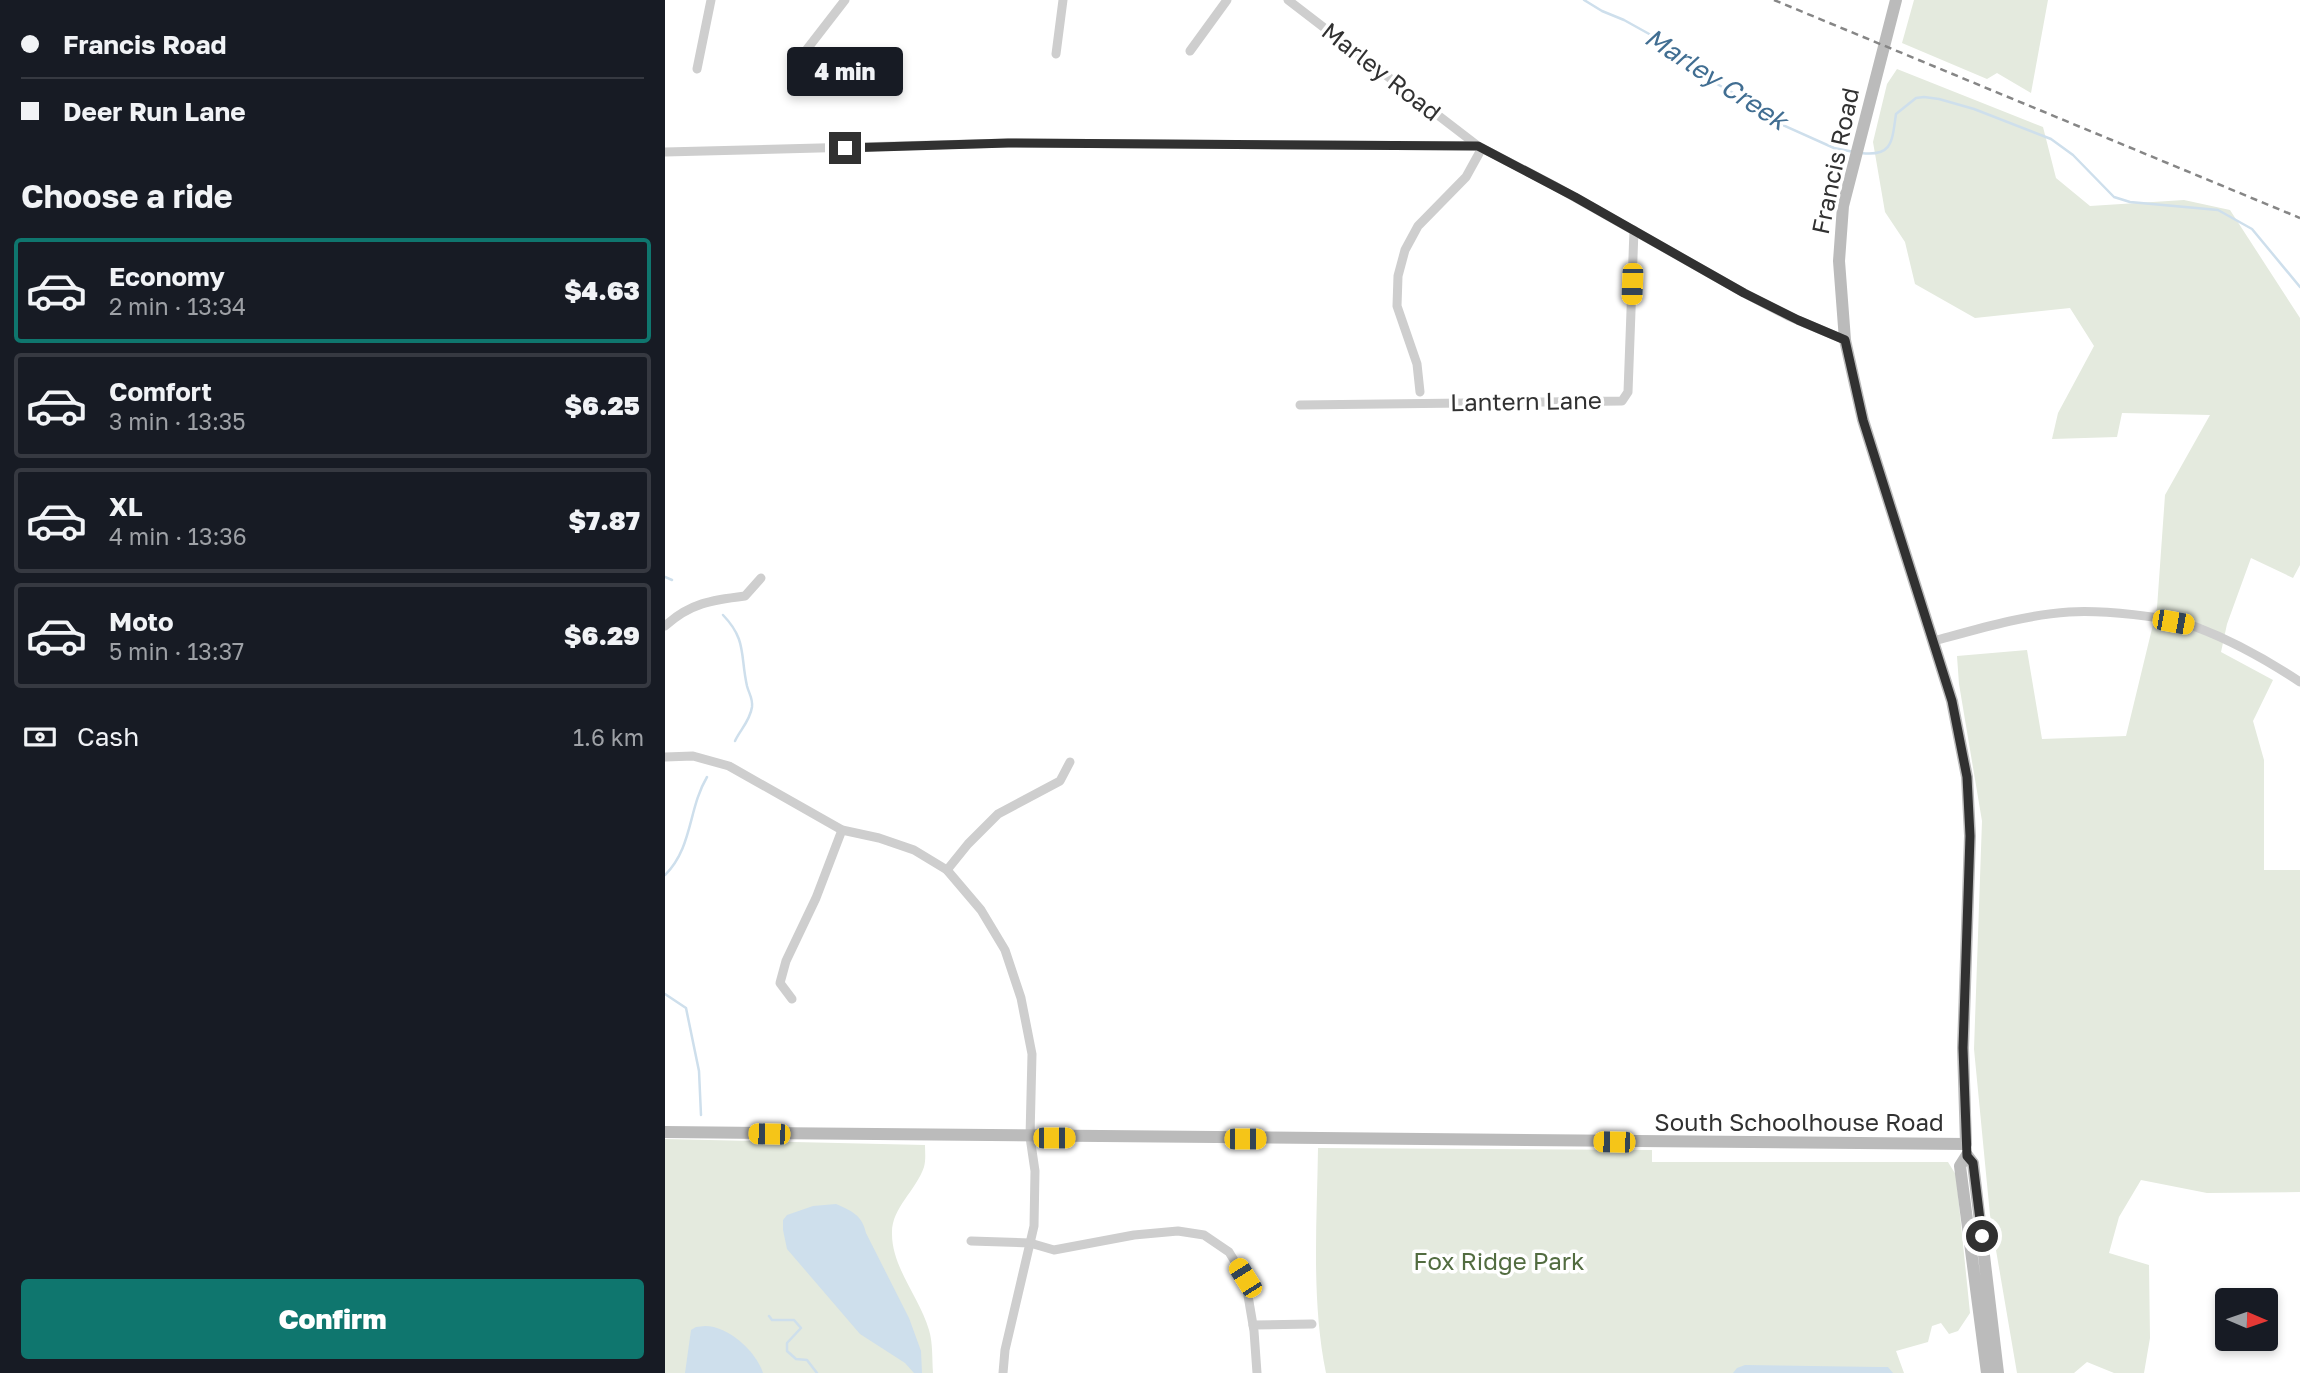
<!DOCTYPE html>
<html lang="en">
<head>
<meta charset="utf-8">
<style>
	body { margin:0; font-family:"Golos Text",sans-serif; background:#242831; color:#f1f3f6; height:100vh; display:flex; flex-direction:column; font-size:26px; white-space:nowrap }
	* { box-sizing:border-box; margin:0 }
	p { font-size:23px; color:#9ea1a6 }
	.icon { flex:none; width:38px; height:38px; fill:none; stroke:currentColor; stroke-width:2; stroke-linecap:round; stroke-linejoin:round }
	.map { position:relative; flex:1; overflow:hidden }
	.drawer { display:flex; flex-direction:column; background:#171b24; width:665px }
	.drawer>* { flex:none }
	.banner { display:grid; align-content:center; height:154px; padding:0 21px; background:#171b24 }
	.needle { width:46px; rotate:92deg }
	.buttons { position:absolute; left:1550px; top:1288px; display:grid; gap:14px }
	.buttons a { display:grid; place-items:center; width:63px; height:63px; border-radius:7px; background:#171b24; box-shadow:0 4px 10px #0003; font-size:35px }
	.end { position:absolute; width:32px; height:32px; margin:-16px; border:9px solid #313131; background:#fff; box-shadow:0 0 0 4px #fff }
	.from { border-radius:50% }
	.bubble { position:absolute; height:49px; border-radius:7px; background:#171b24; box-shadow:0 4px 10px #0003; font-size:23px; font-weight:800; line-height:49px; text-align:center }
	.car { position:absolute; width:21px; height:42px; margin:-21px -10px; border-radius:9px; box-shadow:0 0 5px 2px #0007; background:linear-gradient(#f5c518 24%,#345 0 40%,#f5c518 0 76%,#345 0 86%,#f5c518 0) }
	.banner b { display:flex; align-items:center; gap:24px; height:66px; font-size:26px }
	.banner b+b { border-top:2px solid #363941 }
	.banner i { width:18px; height:18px; background:#f1f3f6 }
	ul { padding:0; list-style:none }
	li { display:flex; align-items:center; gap:21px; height:105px; margin:0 14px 10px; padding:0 7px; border:4px solid #363941; border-radius:7px }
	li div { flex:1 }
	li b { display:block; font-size:26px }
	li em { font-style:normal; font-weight:800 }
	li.on { border-color:#0f766e }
	li>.icon { width:63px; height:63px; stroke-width:1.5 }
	h2 { padding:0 21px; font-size:32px; line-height:84px }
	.pay { display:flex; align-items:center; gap:18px; height:77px; padding:0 21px; font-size:26px }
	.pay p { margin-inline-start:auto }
	.button { display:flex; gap:14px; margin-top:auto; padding:14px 21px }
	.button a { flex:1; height:80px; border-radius:7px; background:#0f766e; color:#fff; font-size:28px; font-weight:800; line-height:80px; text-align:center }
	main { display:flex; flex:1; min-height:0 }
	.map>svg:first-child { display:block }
	.green { fill:#e4eade }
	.water { fill:#cedfec }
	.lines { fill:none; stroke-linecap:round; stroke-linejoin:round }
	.stream { stroke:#cedfec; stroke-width:2.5 }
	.street { stroke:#cecece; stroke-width:9 }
	.secondary { stroke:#bbb; stroke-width:12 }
	.rail { stroke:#868686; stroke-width:2.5; stroke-dasharray:7 5; stroke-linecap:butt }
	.route { stroke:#313131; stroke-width:9 }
	.labels { text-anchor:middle; stroke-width:7; stroke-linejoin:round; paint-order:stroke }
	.street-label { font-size:24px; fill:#313131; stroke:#fff }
	.park-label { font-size:24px; fill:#526c40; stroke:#fff }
	.water-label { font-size:26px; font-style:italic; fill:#416e92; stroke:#fff }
</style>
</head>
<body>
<main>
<section class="drawer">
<div class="banner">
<b><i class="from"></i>Francis Road</b>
<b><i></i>Deer Run Lane</b>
</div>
<h2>Choose a ride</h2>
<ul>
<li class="on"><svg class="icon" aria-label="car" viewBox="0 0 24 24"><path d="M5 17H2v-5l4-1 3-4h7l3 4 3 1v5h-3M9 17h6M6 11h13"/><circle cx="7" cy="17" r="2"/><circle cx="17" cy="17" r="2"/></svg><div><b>Economy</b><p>2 min · 13:34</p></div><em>$4.63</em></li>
<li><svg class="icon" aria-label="car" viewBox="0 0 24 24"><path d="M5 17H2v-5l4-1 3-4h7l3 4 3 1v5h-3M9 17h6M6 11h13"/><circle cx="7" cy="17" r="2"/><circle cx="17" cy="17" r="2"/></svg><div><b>Comfort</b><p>3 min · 13:35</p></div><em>$6.25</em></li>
<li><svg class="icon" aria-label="car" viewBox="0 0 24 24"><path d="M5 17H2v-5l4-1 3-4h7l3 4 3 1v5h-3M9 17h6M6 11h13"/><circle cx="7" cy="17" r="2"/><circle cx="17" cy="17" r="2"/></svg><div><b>XL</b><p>4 min · 13:36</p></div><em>$7.87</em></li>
<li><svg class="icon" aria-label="car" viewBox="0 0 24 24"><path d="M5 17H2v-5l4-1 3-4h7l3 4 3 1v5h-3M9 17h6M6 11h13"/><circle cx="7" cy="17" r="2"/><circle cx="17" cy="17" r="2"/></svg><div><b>Moto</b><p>5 min · 13:37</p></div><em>$6.29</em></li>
</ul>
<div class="pay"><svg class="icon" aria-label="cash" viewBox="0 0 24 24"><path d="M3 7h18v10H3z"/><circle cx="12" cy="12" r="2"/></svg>Cash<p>1.6 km</p></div>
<div class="button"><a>Confirm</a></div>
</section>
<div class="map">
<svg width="1635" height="1373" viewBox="0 0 1635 1373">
	<rect width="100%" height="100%" fill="#fff"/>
	<g class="green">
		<polygon points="1249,0 1383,0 1366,93 1332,73 1322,79 1237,43"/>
		<polygon points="1232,69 1378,127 1391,178 1425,206 1519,200 1565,210 1635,318 1635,565 1628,578 1586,558 1562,624 1556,652 1608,680 1588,721 1599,760 1599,870 1635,870 1635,1192 1542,1193 1476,1180 1454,1217 1444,1253 1484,1265 1485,1338 1479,1373 1449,1373 1422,1362 1409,1373 1352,1373 1325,1215 1309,1049 1317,821 1294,684 1292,656 1362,650 1377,739 1461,736 1492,608 1500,495 1545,415 1457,413 1452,437 1387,439 1393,413 1429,346 1405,308 1310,318 1250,284 1240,242 1220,212 1208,142 1222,84"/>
		<path d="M0,1139l260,6c0,7 1,15 -1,22 -8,24 -33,41 -32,67 0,34 28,64 37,96 4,13 3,29 4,43h-268z"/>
		<path d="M653,1148l334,2v12h296l8,13 14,138 -12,18 -9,3 -8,-11 -9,3 -4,16 -32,9 8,22h-578c-15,-74 -9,-150 -8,-225z"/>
	</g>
	<g class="water">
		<path d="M171,1204c16,7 26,11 30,29l43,85 12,33 1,22h-8l-9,-10 -45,-29 -73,-85 -4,-19v-10l4,-5 26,-9z"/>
		<path d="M40,1326c23,0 51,25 58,47h-78l6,-43 5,-3z"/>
		<polygon points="1080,1365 1214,1367 1223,1367 1228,1373 1068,1373 1072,1368"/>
	</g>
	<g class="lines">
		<g class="stream">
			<polyline points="919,0 937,11 959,20 995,40 1012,51 1041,78 1092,106 1113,123 1169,148 1189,152"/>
			<path d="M1196,153c32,4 31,-12 35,-39l20,-16 8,-1 15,2 35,10 77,30 22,16 41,42 16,5 88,8 34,19 48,58"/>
			<polyline points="0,577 7,580"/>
			<path d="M58,615c24,25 17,40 24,71 2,8 6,12 5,21 -2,14 -12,23 -17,34"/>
			<path d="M0,875c28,-28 23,-66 42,-98"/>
			<polyline points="0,994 21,1008 34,1071 36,1115"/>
			<polyline points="104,1316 107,1320 129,1320 136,1328 122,1343 122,1351 131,1359 142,1360 152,1373"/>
		</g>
		<g class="street">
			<polyline points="623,0 813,146 888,185 1079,293 1123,316 1180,340"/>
			<polyline points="525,51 562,0"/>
			<polyline points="139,53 180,0"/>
			<polyline points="391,54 398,0"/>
			<polyline points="32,69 46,0"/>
			<polyline points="0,152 343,143 813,146"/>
			<polyline points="755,392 752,364 732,306 733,276 740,250 753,226 801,177 817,148"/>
			<polyline points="635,405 957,401 963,392 969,230"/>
			<path d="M0,626c25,-23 47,-26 80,-30l16,-18"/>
			<path d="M1269,641c44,-12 90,-26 135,-29 32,-2 98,4 127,15 37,14 71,33 104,55"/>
			<polyline points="0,757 28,756 64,766 177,830 214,838 249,850 282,870 316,910 340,950 356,998 367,1054 365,1137 370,1171 369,1226 340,1350 338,1373"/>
			<polyline points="282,870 303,844 333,814 395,781 405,762"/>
			<polyline points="127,999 115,983 121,961 151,898 177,830"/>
			<polyline points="306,1241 365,1243 389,1250 469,1235 513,1231 539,1235 564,1252 580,1278 589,1331 592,1373"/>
			<polyline points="588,1325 647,1324"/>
		</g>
		<g class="secondary">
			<polyline points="0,1132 1301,1144 1298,1048 1305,836 1302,777 1287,701 1198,420 1180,340 1174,261 1178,206 1231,0"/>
			<polyline points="1322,1373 1295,1166 1302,1155 1308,1163 1333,1373"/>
		</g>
		<polyline class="rail" points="1109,0 1635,218"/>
	</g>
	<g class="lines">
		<polyline class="route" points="180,148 343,143 813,146 910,197 1079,293 1133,320 1180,340 1198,420 1287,701 1302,777 1305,836 1298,1048 1302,1156 1308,1163 1317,1236"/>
	</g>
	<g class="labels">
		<g class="street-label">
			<text transform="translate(716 72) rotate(38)" y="8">Marley Road</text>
			<text transform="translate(1171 161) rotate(-78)" y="8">Francis Road</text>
			<text transform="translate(861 402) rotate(-1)" y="8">Lantern Lane</text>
			<text x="1134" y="1131">South Schoolhouse Road</text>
		</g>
		<g class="park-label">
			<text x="834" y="1270">Fox Ridge Park</text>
		</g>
		<g class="water-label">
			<text transform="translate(1051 79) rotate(33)" y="9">Marley Creek</text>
		</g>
	</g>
</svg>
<div class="buttons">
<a><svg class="needle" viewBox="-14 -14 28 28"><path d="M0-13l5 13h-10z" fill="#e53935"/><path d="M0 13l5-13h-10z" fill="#9ea1a6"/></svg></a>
</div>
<i class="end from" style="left:1317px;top:1236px"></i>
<i class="end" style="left:180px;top:148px"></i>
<div class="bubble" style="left:122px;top:47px;width:116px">4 min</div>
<i class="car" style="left:967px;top:284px;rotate:182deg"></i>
<i class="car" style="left:1508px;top:622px;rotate:100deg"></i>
<i class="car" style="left:104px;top:1134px;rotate:271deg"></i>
<i class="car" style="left:389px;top:1138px;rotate:90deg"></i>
<i class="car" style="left:580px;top:1139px;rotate:90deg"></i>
<i class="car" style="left:949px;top:1142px;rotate:271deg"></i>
<i class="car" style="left:580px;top:1278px;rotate:328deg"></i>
</div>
</main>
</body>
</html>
